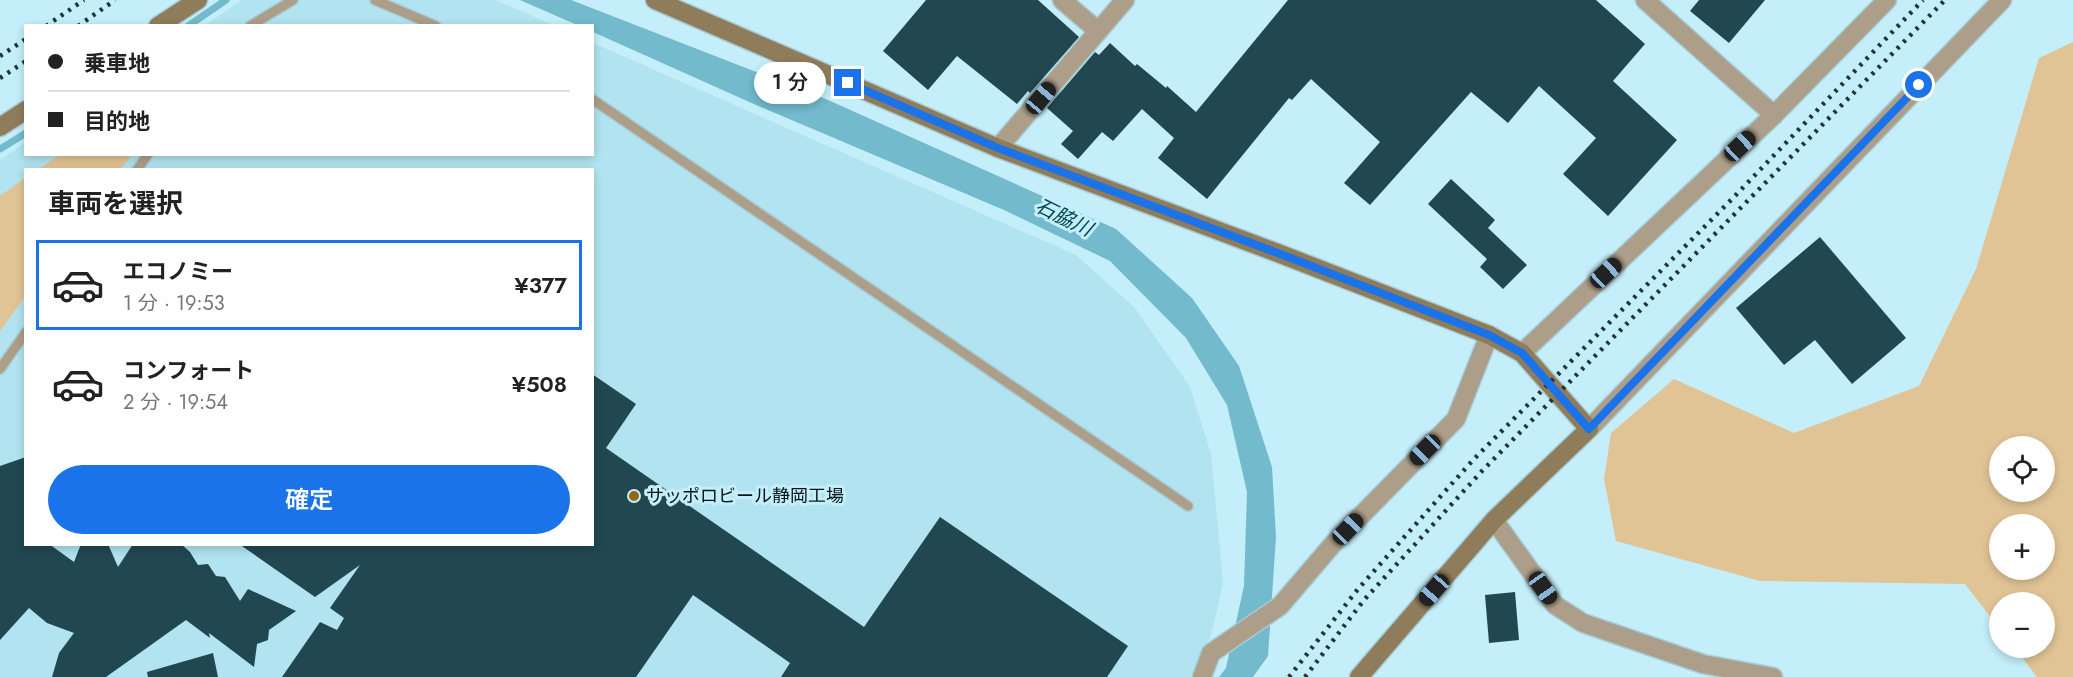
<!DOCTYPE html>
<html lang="ja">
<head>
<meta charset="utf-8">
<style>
	body { margin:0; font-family:Jost,"Noto Sans JP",sans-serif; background:#f2f2f2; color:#222; height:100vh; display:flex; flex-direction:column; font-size:22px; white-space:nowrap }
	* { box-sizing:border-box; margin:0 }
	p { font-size:20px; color:#767676 }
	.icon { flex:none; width:33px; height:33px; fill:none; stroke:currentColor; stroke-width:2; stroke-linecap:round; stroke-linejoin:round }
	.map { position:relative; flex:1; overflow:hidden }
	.sheet { position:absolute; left:24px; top:168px; width:570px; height:378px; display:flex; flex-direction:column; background:#fff; border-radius:0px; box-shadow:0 3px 9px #0003 }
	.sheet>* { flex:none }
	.banner { position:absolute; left:24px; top:24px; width:570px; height:132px; border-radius:0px; box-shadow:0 3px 9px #0003; display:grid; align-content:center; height:132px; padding:0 24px; background:#fff }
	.controls { position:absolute; left:1989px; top:436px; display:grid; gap:12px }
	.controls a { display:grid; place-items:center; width:66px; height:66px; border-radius:50%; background:#fff; box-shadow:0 3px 9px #0003; font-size:30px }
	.end { position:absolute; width:27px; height:27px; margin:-14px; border:8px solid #1a73e8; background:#fff; box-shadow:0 0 0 3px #fff }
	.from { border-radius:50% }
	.bubble { position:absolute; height:42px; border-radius:21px; background:#fff; box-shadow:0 3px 9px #0003; font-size:20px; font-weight:600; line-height:42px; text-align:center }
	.car { position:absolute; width:18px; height:36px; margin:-18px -9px; border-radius:8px; box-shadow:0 0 4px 2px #0007; background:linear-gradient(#222 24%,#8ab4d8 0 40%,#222 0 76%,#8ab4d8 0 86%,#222 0) }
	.banner b { display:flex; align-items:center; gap:21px; height:57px; font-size:22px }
	.banner b+b { border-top:2px solid #e0e0e0 }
	.banner i { width:15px; height:15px; background:#222 }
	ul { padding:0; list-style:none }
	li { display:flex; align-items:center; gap:18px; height:90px; margin:0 12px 9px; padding:0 12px; border:3px solid transparent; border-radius:0px }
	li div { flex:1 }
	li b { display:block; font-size:22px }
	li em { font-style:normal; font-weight:600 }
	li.current { border-color:#1a73e8 }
	li>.icon { width:54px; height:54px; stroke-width:1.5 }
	h2 { padding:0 24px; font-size:27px; line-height:72px }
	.action { display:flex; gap:12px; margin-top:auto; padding:12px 24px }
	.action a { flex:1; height:69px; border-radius:36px; background:#1a73e8; color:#fff; font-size:24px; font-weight:600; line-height:69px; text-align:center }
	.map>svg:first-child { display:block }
	.built { fill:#b1e3f0; fill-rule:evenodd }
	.green { fill:#e1c495; fill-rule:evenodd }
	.water { fill:#72bacc }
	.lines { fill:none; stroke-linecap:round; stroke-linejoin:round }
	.stream { stroke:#72bacc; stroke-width:7 }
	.building { fill:#214750 }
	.lane-casing { stroke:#a6cbd5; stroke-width:12 }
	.street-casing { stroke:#a6cbd5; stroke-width:21 }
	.secondary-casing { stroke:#a6cbd5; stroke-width:21 }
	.lane { stroke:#ac9e89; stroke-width:9 }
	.street { stroke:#ac9e89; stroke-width:18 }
	.secondary { stroke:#8f7c5b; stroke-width:18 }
	.rail { stroke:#213439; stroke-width:4.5; stroke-dasharray:3 6; stroke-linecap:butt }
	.route { stroke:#1a73e8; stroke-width:8 }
	.poi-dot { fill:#926912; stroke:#c4eef9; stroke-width:2 }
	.labels { text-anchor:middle; stroke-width:6; stroke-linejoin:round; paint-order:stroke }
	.poi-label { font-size:18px; fill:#07161a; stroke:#c4eef9; text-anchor:start }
	.water-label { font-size:20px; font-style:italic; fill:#004552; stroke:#c4eef9 }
</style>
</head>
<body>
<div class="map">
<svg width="2073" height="677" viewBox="0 0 2073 677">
	<rect width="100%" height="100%" fill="#c4eef9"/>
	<g class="built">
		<polygon points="242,0 495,0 553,25 204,26"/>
		<path d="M593,43l483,212 59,53 55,79 21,67 12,129 -12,53 -21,41h-1190v-517l25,-17 1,11h566zM26,170h566v374h-566z"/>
	</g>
	<g class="green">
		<path d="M2073,42v635h-36l-22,-29h29v-45h-44l-1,25 -34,-44 -205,-3 -144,-40 -12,-62 7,-46 63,-54 120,54 125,-47 57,-117 63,-211zM2000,447h44v45h-44zM2000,525h44v45h-44z"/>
		<polygon points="61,154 132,154 132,155 121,169 39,169"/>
		<polygon points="25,178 25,297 0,331 0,196"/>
	</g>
	<polygon class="water" points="520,0 571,0 828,100 1116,229 1192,298 1239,366 1272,467 1276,537 1268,656 1253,677 1219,677 1226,668 1244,586 1247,492 1227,405 1186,338 1110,261 1004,210 756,105 593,32 592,26 577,25"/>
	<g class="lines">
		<g class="stream">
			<polyline points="188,26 226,0"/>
			<polyline points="0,149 26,133"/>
		</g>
	</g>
	<g class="building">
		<polygon points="926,0 1038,0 1079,37 1030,93 1028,91 1017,104 957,56 928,90 883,51"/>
		<polygon points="1288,0 1596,0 1645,44 1613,81 1677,140 1608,216 1563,174 1596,138 1539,86 1508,123 1471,92 1370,205 1344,183 1380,142 1311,79 1292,100 1289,98 1207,199 1158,158 1174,138 1142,109 1113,141 1102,132 1078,159 1061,144 1073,131 1047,108 1095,52 1099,55 1110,43 1135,66 1137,64 1166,88 1167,86 1196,112"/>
		<polygon points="1699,0 1765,0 1729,43 1690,11"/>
		<polygon points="1451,179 1495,220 1488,228 1527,265 1503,289 1480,267 1487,259 1428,204"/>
		<polygon points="1820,237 1906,338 1852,384 1815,340 1784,365 1736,308"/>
		<polygon points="592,374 636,404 606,448 864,627 940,517 1128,646 1107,677 781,677 790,663 693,595 636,677 282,677 320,622 337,630 344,618 330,608 360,565 315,597 239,544 592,544"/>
		<polygon points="26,457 26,544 49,544 74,562 81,544 108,544 118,567 133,544 181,544 190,552 198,565 208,564 216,576 225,577 240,601 248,589 296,611 269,630 268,640 257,644 254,667 209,633 210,638 186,620 106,677 52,677 59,653 74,633 47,623 29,608 0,640 0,466"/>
		<polygon points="1515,592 1519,640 1489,643 1485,595"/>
		<polygon points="213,653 218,677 148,677 147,672"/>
	</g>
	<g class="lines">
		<g class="lane-casing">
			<g id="lane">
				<polyline points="375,0 436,26"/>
				<polyline points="250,26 293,0"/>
				<polyline points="592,99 1188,506"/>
				<polyline points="137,170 148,154"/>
				<polyline points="0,369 26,332"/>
			</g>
		</g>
		<g class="street-casing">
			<g id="street">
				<polyline points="1062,0 1098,31"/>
				<polyline points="1645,0 1774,115"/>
				<polyline points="998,148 1125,0"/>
				<polyline points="1522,353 1774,115 1887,0"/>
				<polyline points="1589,429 2002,0"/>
				<polyline points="1494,520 1555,605 1583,623 1703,664 1773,677"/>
				<polyline points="1202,677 1211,653 1280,606 1333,544 1456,419 1489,335"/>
			</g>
		</g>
		<g class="secondary-casing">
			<g id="secondary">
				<polyline points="655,0 998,148 1283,255 1489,335 1522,353 1589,429 1494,520 1359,677"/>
				<polyline points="158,26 198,0"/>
				<polyline points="0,127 26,110"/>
			</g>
		</g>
		<use href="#lane" class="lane"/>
		<use href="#street" class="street"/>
		<use href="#secondary" class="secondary"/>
		<g class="rail">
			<polyline points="46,26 84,0"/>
			<polyline points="78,26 115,0"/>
			<polyline points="0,56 26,39"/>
			<polyline points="0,78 26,61"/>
			<polyline points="1289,677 1358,589 1473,460 1732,199 1923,0"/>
			<polyline points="1305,677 1364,600 1482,471 1945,0"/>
		</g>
	</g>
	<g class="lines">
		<polyline class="route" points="848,83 998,148 1283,255 1489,335 1522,353 1589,429 1919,85"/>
	</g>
	<circle class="poi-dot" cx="634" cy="496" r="6"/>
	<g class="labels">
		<g class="poi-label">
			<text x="646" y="502">サッポロビール静岡工場</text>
		</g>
		<g class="water-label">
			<text transform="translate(1064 217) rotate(26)" y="7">石脇川</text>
		</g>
	</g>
</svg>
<div class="controls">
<a><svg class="icon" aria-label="locate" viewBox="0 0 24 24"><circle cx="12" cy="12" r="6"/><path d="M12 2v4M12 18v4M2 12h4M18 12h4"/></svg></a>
<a>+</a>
<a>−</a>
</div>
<i class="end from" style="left:1919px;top:85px"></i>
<i class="end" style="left:848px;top:83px"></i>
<div class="bubble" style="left:754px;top:62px;width:72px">1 分</div>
<i class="car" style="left:1041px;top:98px;rotate:40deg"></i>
<i class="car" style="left:1740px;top:146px;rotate:47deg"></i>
<i class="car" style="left:1606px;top:273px;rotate:47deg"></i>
<i class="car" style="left:1425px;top:450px;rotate:225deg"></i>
<i class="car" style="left:1348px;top:529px;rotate:44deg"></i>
<i class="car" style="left:1543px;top:588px;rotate:145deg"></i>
<i class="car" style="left:1434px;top:590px;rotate:221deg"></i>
<div class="banner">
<b><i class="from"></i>乗車地</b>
<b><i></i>目的地</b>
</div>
<section class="sheet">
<h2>車両を選択</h2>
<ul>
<li class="current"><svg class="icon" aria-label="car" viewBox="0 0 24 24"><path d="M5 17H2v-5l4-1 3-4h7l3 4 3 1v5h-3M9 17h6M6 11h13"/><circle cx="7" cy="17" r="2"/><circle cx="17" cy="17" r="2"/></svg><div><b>エコノミー</b><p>1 分 · 19:53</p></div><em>¥377</em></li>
<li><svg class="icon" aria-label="car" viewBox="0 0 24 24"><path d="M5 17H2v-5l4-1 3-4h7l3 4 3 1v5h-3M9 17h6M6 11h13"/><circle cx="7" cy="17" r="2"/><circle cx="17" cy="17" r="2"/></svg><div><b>コンフォート</b><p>2 分 · 19:54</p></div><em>¥508</em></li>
</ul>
<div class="action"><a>確定</a></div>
</section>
</div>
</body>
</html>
